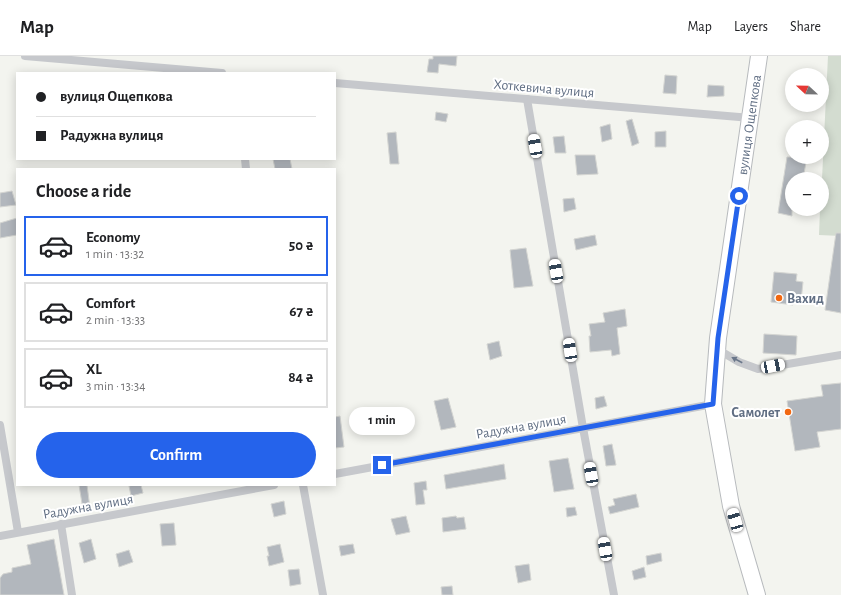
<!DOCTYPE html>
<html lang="en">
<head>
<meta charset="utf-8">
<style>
	body { margin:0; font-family:"Alegreya Sans",sans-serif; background:#f6f6f6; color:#202124; height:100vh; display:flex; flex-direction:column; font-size:15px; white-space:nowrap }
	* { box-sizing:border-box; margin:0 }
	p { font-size:13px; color:#757577 }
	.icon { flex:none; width:22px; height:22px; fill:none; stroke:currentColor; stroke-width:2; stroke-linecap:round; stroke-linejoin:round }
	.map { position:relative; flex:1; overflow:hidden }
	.sheet { position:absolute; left:16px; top:112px; width:320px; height:318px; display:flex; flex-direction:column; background:#fff; border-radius:0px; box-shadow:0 2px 10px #0003 }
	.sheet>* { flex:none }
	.hud { position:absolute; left:16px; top:16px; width:320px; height:88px; border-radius:0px; box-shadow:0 2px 10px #0003; display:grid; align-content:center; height:88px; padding:0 20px; background:#fff }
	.needle { width:26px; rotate:292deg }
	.buttons { position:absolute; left:785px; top:12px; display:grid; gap:8px }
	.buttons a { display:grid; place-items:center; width:44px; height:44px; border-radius:50%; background:#fff; box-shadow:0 2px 10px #0003; font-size:20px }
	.end { position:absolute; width:18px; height:18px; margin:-9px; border:5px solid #2563eb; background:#fff; box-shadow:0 0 0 2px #fff }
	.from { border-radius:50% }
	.bubble { position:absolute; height:28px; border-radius:14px; background:#fff; box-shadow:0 2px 10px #0003; font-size:13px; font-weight:600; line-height:28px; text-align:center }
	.car { position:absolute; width:12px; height:24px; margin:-12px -6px; border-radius:5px; box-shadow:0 0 3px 1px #0007; background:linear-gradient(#fff 24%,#345 0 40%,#fff 0 76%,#345 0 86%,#fff 0) }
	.hud b { display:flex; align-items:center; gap:14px; height:38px; font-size:15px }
	.hud b+b { border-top:1px solid #e0e0e0 }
	.hud i { width:10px; height:10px; background:#202124 }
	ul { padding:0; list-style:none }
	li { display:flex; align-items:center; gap:12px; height:60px; margin:0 8px 6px; padding:0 12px; border:2px solid #e0e0e0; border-radius:0px }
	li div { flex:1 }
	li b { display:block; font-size:15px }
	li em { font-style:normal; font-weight:600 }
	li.on { border-color:#2563eb }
	li>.icon { width:36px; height:36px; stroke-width:1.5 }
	h2 { padding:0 20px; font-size:18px; line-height:48px }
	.action { display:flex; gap:8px; margin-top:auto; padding:8px 20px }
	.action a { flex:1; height:46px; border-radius:24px; background:#2563eb; color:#fff; font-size:16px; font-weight:600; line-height:46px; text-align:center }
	header { display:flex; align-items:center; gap:24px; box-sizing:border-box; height:56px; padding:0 20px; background:#fff; border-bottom:1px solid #e0e0e0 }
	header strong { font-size:19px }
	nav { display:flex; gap:22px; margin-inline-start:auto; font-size:14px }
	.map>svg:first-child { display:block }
	.green { fill:#d3dcd0 }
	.building { fill:#b2b7bd; stroke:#d4d5d2 }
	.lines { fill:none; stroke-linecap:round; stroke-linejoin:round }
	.highway-casing { stroke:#b7babd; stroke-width:18 }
	.street { stroke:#c6c8cc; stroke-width:8 }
	.highway { stroke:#fff; stroke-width:16 }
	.oneway { fill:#6a778a }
	.route { stroke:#2563eb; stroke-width:5 }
	.poi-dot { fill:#f26811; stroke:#fff; stroke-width:1.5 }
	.labels { text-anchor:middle; stroke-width:4; stroke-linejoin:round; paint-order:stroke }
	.street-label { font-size:14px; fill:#606e83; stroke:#fff }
	.poi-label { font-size:14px; font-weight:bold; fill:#606e83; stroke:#fff; text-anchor:start }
</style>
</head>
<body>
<header>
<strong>Map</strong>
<nav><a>Map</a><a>Layers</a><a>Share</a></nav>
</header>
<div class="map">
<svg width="841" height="539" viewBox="0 0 841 539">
	<rect width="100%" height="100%" fill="#f3f4ef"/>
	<polygon class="green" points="828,0 841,0 841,180 819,179 820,153 822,153 822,123"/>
	<g class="building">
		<polygon points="433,0 457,0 456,10 439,8 438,17 427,16 429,3 433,3"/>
		<polygon points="665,19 677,20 676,38 663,37"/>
		<polygon points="708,29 724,30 724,40 707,41"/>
		<polygon points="436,56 448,58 446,66 435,64"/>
		<polygon points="632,63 639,87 632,90 626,65"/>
		<polygon points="610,68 612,83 602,86 600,71"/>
		<polygon points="666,75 666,91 655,91 655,76"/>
		<polygon points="396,76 399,108 390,108 387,77"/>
		<polygon points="564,80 566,97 555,97 553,81"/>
		<polygon points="575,99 595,99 598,118 577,119"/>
		<polygon points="787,101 807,101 803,123 792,123 792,160 778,157"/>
		<polygon points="273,103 290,103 292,113 275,113"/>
		<polygon points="12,135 16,149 0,151 0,137"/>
		<polygon points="574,142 576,153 564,156 563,143"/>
		<polygon points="17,162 17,179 0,182 0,167"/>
		<polygon points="836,177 841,177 841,257 825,254"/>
		<polygon points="595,179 597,189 576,194 574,183"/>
		<polygon points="526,192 533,230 514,232 510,194"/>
		<polygon points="774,216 797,218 796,225 803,226 801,245 793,244 793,249 771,246"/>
		<polygon points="625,253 627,270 617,272 620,298 612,300 611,294 590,296 589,280 591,280 589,268 605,266 603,257"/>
		<polygon points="764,278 797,280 796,299 763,297"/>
		<polygon points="499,285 502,300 490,304 487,288"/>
		<polygon points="841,327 841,373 817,376 820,391 795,395 787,345 823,340 821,329"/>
		<polygon points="604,340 607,350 596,353 595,342"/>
		<polygon points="448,342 456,371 441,374 434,345"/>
		<polygon points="340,360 344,391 335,392 335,361"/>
		<polygon points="612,388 616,409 606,410 603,390"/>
		<polygon points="568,402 574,433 554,436 549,405"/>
		<polygon points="504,408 506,423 446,433 444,419"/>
		<polygon points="426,425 427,434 423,434 425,448 416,449 414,427"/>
		<polygon points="79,429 87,429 90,452 83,454"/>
		<polygon points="133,429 141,429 143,437 131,440 129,430"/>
		<polygon points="636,438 639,451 610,458 608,451 615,449 613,443"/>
		<polygon points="284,445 286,458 274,461 271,448"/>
		<polygon points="575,451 577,459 567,461 566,452"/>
		<polygon points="406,460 410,476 396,479 391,463"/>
		<polygon points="456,460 457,462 464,461 466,473 443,476 442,462"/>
		<polygon points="174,467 176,489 162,490 160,468"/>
		<polygon points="54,483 64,539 0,539 0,522 3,518 12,516 12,512 31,508 27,489"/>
		<polygon points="91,483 96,503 84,507 79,487"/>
		<polygon points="280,488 284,506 269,510 267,500 269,500 267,491"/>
		<polygon points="353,488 355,497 341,500 339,490"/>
		<polygon points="129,494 133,506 119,511 116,498"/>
		<polygon points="661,497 662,505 647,509 646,500"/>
		<polygon points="529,508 531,524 518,527 515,510"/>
		<polygon points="644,511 646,521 634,524 632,515"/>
		<polygon points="299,513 301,528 290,530 288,514"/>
		<polygon points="452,530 453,539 442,539 441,531"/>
	</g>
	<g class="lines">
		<g class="highway-casing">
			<g id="highway">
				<path id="s1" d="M757,539l-26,-89 -18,-102 5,-66 41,-282"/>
			</g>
		</g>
		<g class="street">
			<polyline points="25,0 222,17"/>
			<polyline points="335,27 751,62"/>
			<polyline points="527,43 583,372 614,539"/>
			<polyline points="245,103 246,113"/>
			<polyline points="717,293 739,306 758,313 841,299"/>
			<polyline points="0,369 18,476"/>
			<polyline points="335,418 713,348"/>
			<polyline points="303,429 323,539"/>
			<polyline points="61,468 72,539"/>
			<polyline points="0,480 274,429"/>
		</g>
		<use href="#highway" class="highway"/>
	</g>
	<defs><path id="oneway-solid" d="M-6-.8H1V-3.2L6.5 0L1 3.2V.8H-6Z"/></defs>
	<use class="oneway" href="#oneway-solid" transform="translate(737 304) rotate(-152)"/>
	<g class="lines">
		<polyline class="route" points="382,409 713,348 718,282 739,140"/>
	</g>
	<g class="poi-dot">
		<circle cx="779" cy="242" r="4"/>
		<circle cx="788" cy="356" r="4"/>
	</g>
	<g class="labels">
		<g class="street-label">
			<text transform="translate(544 32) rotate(5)" y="5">Хоткевича вулиця</text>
			<text dy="5" stroke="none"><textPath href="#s1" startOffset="478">вулиця Ощепкова</textPath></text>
			<text transform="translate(521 370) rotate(-10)" y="5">Радужна вулиця</text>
			<text transform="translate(88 450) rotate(-10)" y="5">Радужна вулиця</text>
		</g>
		<g class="poi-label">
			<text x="787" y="247">Вахид</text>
			<text x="780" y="361" text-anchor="end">Самолет</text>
		</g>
	</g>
</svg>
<div class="buttons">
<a><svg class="needle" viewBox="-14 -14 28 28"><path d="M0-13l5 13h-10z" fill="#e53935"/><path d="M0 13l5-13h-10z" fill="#757577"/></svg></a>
<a>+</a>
<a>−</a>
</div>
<i class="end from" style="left:739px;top:140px"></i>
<i class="end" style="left:382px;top:409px"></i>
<div class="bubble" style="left:349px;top:351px;width:66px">1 min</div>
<i class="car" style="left:535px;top:90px;rotate:350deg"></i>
<i class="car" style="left:556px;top:215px;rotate:350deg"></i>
<i class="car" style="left:570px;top:294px;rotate:351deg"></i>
<i class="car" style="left:773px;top:310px;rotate:79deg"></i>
<i class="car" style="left:591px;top:418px;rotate:350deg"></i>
<i class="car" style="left:735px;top:464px;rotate:344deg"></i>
<i class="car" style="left:605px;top:493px;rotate:350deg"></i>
<div class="hud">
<b><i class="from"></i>вулиця Ощепкова</b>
<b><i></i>Радужна вулиця</b>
</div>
<section class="sheet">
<h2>Choose a ride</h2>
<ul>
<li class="on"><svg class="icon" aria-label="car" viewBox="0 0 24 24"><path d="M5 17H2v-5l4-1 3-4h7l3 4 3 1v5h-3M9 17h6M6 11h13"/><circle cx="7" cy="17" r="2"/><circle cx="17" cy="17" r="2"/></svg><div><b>Economy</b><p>1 min · 13:32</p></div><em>50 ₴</em></li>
<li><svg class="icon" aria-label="car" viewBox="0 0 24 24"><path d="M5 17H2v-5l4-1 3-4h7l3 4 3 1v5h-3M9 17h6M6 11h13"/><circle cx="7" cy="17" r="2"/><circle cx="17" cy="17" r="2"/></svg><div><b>Comfort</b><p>2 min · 13:33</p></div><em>67 ₴</em></li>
<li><svg class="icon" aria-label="car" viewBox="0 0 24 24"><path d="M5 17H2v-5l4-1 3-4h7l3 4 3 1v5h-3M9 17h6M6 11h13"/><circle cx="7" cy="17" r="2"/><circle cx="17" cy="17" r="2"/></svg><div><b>XL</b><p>3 min · 13:34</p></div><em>84 ₴</em></li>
</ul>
<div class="action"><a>Confirm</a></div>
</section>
</div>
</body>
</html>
